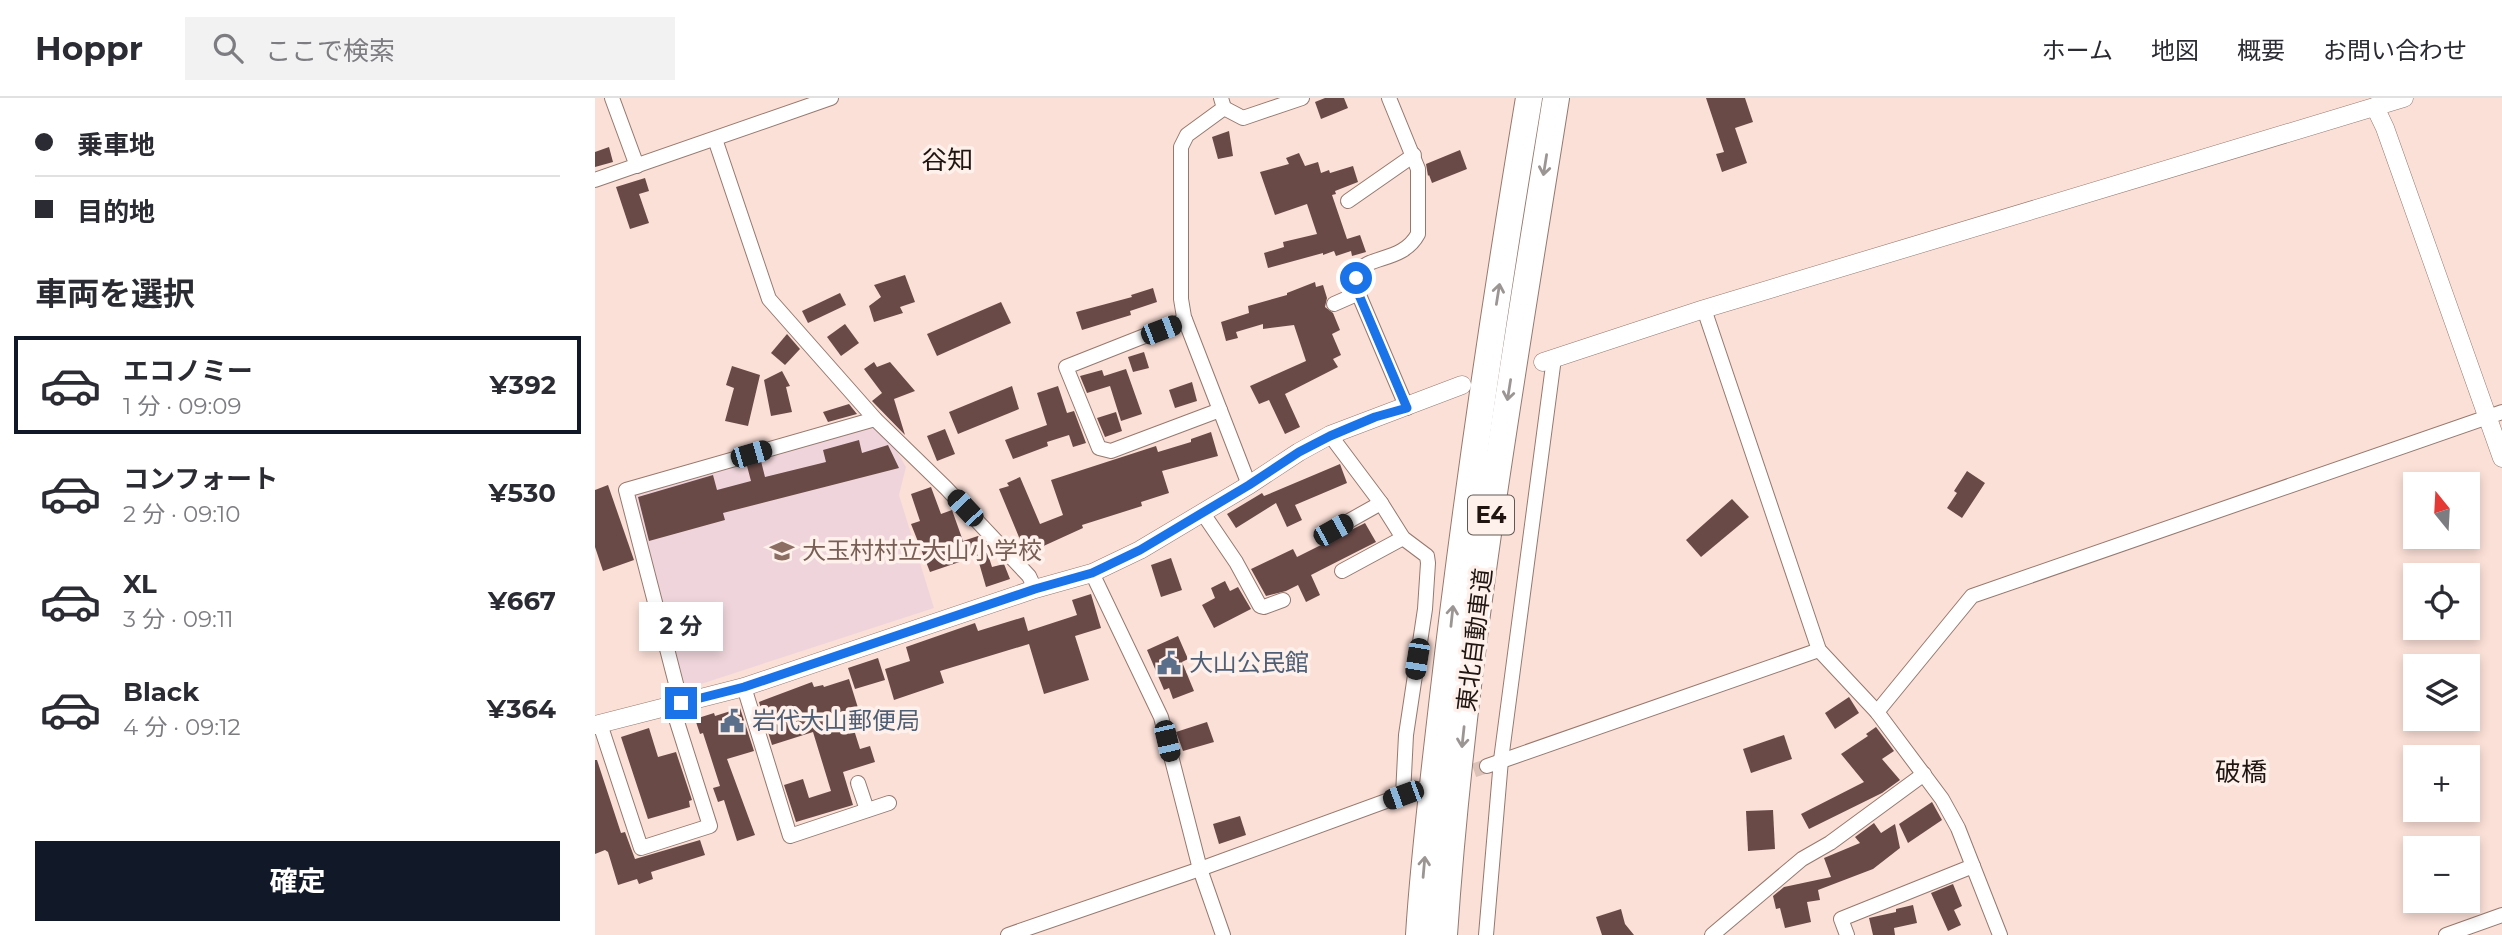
<!DOCTYPE html>
<html lang="ja">
<head>
<meta charset="utf-8">
<style>
	body { margin:0; font-family:Montserrat,"Noto Sans JP",sans-serif; background:#f2f2f3; color:#2b2b33; height:100vh; display:flex; flex-direction:column; font-size:26px; white-space:nowrap }
	* { box-sizing:border-box; margin:0 }
	p { font-size:23px; color:#7c7c81 }
	.icon { flex:none; width:38px; height:38px; fill:none; stroke:currentColor; stroke-width:2; stroke-linecap:round; stroke-linejoin:round }
	.map { position:relative; flex:1; overflow:hidden }
	.details { display:flex; flex-direction:column; background:#fff; width:595px }
	.details>* { flex:none }
	.hud { display:grid; align-content:center; height:154px; padding:0 35px; background:#fff }
	.needle { width:46px; rotate:342deg }
	.tools { position:absolute; left:1808px; top:374px; display:grid; gap:14px }
	.tools a { display:grid; place-items:center; width:77px; height:77px; border-radius:0px; background:#fff; box-shadow:0 4px 10px #0003; font-size:35px }
	.end { position:absolute; width:32px; height:32px; margin:-16px; border:9px solid #1a73e8; background:#fff; box-shadow:0 0 0 4px #fff }
	.from { border-radius:50% }
	.bubble { position:absolute; height:49px; border-radius:0px; background:#fff; box-shadow:0 4px 10px #0003; font-size:23px; font-weight:700; line-height:49px; text-align:center }
	.car { position:absolute; width:21px; height:42px; margin:-21px -10px; border-radius:9px; box-shadow:0 0 5px 2px #0007; background:linear-gradient(#222 24%,#8ab4d8 0 40%,#222 0 76%,#8ab4d8 0 86%,#222 0) }
	.hud b { display:flex; align-items:center; gap:24px; height:66px; font-size:26px }
	.hud b+b { border-top:2px solid #e1e1e2 }
	.hud i { width:18px; height:18px; background:#2b2b33 }
	ul { padding:0; list-style:none }
	li { display:flex; align-items:center; gap:21px; height:98px; margin:0 14px 10px; padding:0 21px; border:4px solid transparent; border-radius:0px }
	li div { flex:1 }
	li b { display:block; font-size:26px }
	li em { font-style:normal; font-weight:700 }
	li.active { border-color:#111827 }
	li>.icon { width:63px; height:63px; stroke-width:1.5 }
	h2 { padding:0 35px; font-size:32px; line-height:84px }
	.cta { display:flex; gap:14px; margin-top:auto; padding:14px 35px }
	.cta a { flex:1; height:80px; border-radius:0px; background:#111827; color:#fff; font-size:28px; font-weight:700; line-height:80px; text-align:center }
	header { display:flex; align-items:center; gap:42px; box-sizing:border-box; height:98px; padding:0 35px; background:#fff; border-bottom:2px solid #e1e1e2 }
	header strong { font-size:33px }
	nav { display:flex; gap:38px; margin-inline-start:auto; font-size:24px }
	.search { width:490px; height:63px; background:#f2f2f3; display:flex; align-items:center; gap:18px; box-sizing:border-box; padding:0 24px; border-radius:0px; color:#7c7c81; font-size:26px }
	main { display:flex; flex:1; min-height:0 }
	.map>svg:first-child { display:block }
	.education { fill:#efd5db }
	.building { fill:#6a4a47 }
	.lines { fill:none; stroke-linecap:round; stroke-linejoin:round }
	.minor-tunnel { stroke:#dac2b9; stroke-width:14; stroke-dasharray:14 7; stroke-linecap:butt }
	.minor-casing { stroke:#96786e; stroke-width:16 }
	.tertiary-casing { stroke:#96786e; stroke-width:19 }
	.motorway-casing { stroke:#96786e; stroke-width:28 }
	.minor { stroke:#fff; stroke-width:14 }
	.tertiary { stroke:#fff; stroke-width:18 }
	.motorway { stroke:#fff; stroke-width:26 }
	.oneway { stroke:#9b9694 }
	.route { stroke:#1a73e8; stroke-width:9 }
	.labels { text-anchor:middle; stroke-width:7; stroke-linejoin:round; paint-order:stroke }
	.shield { fill:#fef1ec; stroke:#635753; stroke-width:2 }
	.shield-label { font-size:23px; font-weight:bold; fill:#201511 }
	.education-label { font-size:24px; fill:#785e54; stroke:#fef1ec; text-anchor:start }
	.street-label { font-size:24px; fill:#201511; stroke:#fef1ec }
	.service-label { font-size:24px; fill:#4e5e75; stroke:#fef1ec; text-anchor:start }
	.neighbourhood-label { font-size:26px; fill:#201511; stroke:#fef1ec }
</style>
</head>
<body>
<header>
<strong>Hoppr</strong>
<div class="search"><svg class="icon" aria-label="search" viewBox="0 0 24 24"><circle cx="10" cy="10" r="6"/><path d="M15 15l6 6"/></svg>ここで検索</div>
<nav><a>ホーム</a><a>地図</a><a>概要</a><a>お問い合わせ</a></nav>
</header>
<main>
<section class="details">
<div class="hud">
<b><i class="from"></i>乗車地</b>
<b><i></i>目的地</b>
</div>
<h2>車両を選択</h2>
<ul>
<li class="active"><svg class="icon" aria-label="car" viewBox="0 0 24 24"><path d="M5 17H2v-5l4-1 3-4h7l3 4 3 1v5h-3M9 17h6M6 11h13"/><circle cx="7" cy="17" r="2"/><circle cx="17" cy="17" r="2"/></svg><div><b>エコノミー</b><p>1 分 · 09:09</p></div><em>¥392</em></li>
<li><svg class="icon" aria-label="car" viewBox="0 0 24 24"><path d="M5 17H2v-5l4-1 3-4h7l3 4 3 1v5h-3M9 17h6M6 11h13"/><circle cx="7" cy="17" r="2"/><circle cx="17" cy="17" r="2"/></svg><div><b>コンフォート</b><p>2 分 · 09:10</p></div><em>¥530</em></li>
<li><svg class="icon" aria-label="car" viewBox="0 0 24 24"><path d="M5 17H2v-5l4-1 3-4h7l3 4 3 1v5h-3M9 17h6M6 11h13"/><circle cx="7" cy="17" r="2"/><circle cx="17" cy="17" r="2"/></svg><div><b>XL</b><p>3 分 · 09:11</p></div><em>¥667</em></li>
<li><svg class="icon" aria-label="car" viewBox="0 0 24 24"><path d="M5 17H2v-5l4-1 3-4h7l3 4 3 1v5h-3M9 17h6M6 11h13"/><circle cx="7" cy="17" r="2"/><circle cx="17" cy="17" r="2"/></svg><div><b>Black</b><p>4 分 · 09:12</p></div><em>¥364</em></li>
</ul>
<div class="cta"><a>確定</a></div>
</section>
<div class="map">
<svg width="1907" height="837" viewBox="0 0 1907 837">
	<rect width="100%" height="100%" fill="#fbe0d7"/>
	<polygon class="education" points="278,328 295,341 311,369 304,397 339,510 106,586 90,587 35,396"/>
	<g class="building">
		<polygon points="730,0 749,0 753,10 726,21 720,4"/>
		<polygon points="1111,0 1150,0 1158,24 1140,30 1152,65 1127,74 1121,56 1129,54"/>
		<polygon points="634,33 638,58 623,61 617,39"/>
		<polygon points="14,49 18,64 0,69 0,54"/>
		<polygon points="865,52 872,71 837,85 834,77 833,78 831,66"/>
		<polygon points="704,55 710,68 723,64 726,75 734,72 735,75 758,68 763,84 740,93 741,96 737,97 752,141 765,137 771,154 757,158 756,153 741,158 739,153 728,157 728,155 673,170 669,155 689,149 688,144 722,136 712,106 680,117 665,74 694,66 691,60"/>
		<polygon points="50,80 54,93 44,96 54,125 35,131 21,89"/>
		<polygon points="310,177 320,204 305,209 308,215 279,224 274,208 286,199 279,187"/>
		<polygon points="720,184 721,189 728,187 732,200 730,209 738,215 745,232 737,236 746,257 738,261 743,269 690,296 705,329 690,336 674,302 664,306 655,288 711,263 699,227 668,231 668,226 641,234 643,240 631,243 626,224 654,215 653,208 692,197 692,195"/>
		<polygon points="558,190 562,204 535,213 536,217 487,232 481,214 537,199 536,197"/>
		<polygon points="245,195 251,207 213,225 207,213"/>
		<polygon points="406,204 416,225 342,258 332,236"/>
		<polygon points="250,226 264,245 246,258 232,239"/>
		<polygon points="192,236 205,251 190,267 176,255"/>
		<polygon points="549,254 554,270 538,274 533,259"/>
		<polygon points="279,264 282,269 295,264 320,293 299,301 310,337 277,303 287,295 269,271"/>
		<polygon points="137,268 165,277 153,328 130,323 139,290 131,287"/>
		<polygon points="531,271 547,316 526,323 515,288 492,295 485,278 507,272 509,278"/>
		<polygon points="187,273 195,288 191,289 197,314 176,318 169,282"/>
		<polygon points="597,284 602,303 580,310 574,292"/>
		<polygon points="417,288 424,311 363,336 354,314"/>
		<polygon points="463,288 472,315 479,313 491,345 478,349 474,337 452,344 453,348 418,361 410,342 452,327 442,295"/>
		<polygon points="254,306 262,316 233,324 228,314"/>
		<polygon points="521,314 527,333 510,339 502,320"/>
		<polygon points="350,331 360,356 342,363 332,338"/>
		<polygon points="616,334 623,358 567,373 574,395 546,404 547,408 487,427 488,430 431,456 404,391 414,388 412,385 425,379 445,426 468,417 456,382 561,348 563,354 596,344 596,341"/>
		<polygon points="264,342 267,355 293,347 304,370 128,415 130,422 54,443 43,399 118,377 122,392 156,383 152,368 166,363 170,379 231,364 228,352"/>
		<polygon points="745,366 752,385 700,407 707,422 692,429 681,405 641,430 632,416 667,395 669,398"/>
		<polygon points="1372,373 1390,385 1367,420 1352,410 1362,395 1359,393"/>
		<polygon points="13,387 39,462 8,473 0,449 0,392"/>
		<polygon points="336,389 346,416 357,412 368,443 383,438 389,444 397,469 409,466 415,481 391,489 382,458 335,474 316,426 325,423 316,396"/>
		<polygon points="1137,401 1154,419 1106,459 1091,442"/>
		<polygon points="770,425 781,444 716,477 725,497 711,504 703,487 691,493 671,498 656,471 698,451 702,459"/>
		<polygon points="576,460 587,492 566,499 556,467"/>
		<polygon points="630,483 635,493 643,489 656,511 619,530 607,507 620,500 616,490"/>
		<polygon points="496,496 506,530 480,538 494,582 449,596 434,546 345,573 349,585 299,602 290,571 315,563 311,549 380,525 383,533 429,519 433,533 482,517 477,502"/>
		<polygon points="583,538 593,561 587,564 599,593 578,601 574,590 569,592 552,552"/>
		<polygon points="283,560 290,582 260,591 253,570"/>
		<polygon points="254,581 264,613 254,616 265,651 275,648 280,664 248,674 258,707 201,724 189,687 208,681 214,700 236,693 218,634 177,647 164,604 217,584 219,589 228,587 229,589"/>
		<polygon points="1254,599 1264,615 1240,631 1230,615"/>
		<polygon points="145,610 159,653 132,661 160,737 142,743 129,702 123,704 118,690 125,688 108,635 105,636 100,621 119,615 120,618"/>
		<polygon points="612,624 619,644 588,653 581,634"/>
		<polygon points="1281,629 1299,653 1287,661 1305,682 1287,695 1214,731 1206,716 1269,684 1246,656 1273,638 1271,636"/>
		<polygon points="54,630 63,659 81,654 97,702 94,703 95,709 53,721 26,639"/>
		<polygon points="1189,637 1197,661 1156,675 1148,651"/>
		<polygon points="0,662 2,662 26,735 30,734 40,761 105,742 110,757 56,774 58,781 44,786 42,781 23,787 13,754 10,752 0,756"/>
		<polygon points="1337,704 1347,722 1313,745 1304,726"/>
		<polygon points="1178,712 1180,751 1153,753 1151,713"/>
		<polygon points="645,718 651,737 624,746 618,726"/>
		<polygon points="1279,725 1286,735 1300,726 1305,750 1278,771 1223,792 1225,802 1212,804 1216,824 1190,830 1185,810 1181,811 1178,798 1189,789 1236,779 1229,760 1265,745 1260,739"/>
		<polygon points="1358,786 1367,808 1359,812 1366,827 1353,833 1336,795"/>
		<polygon points="1318,807 1322,825 1299,830 1300,837 1278,837 1274,820 1301,814 1301,811"/>
		<polygon points="1026,811 1030,826 1039,837 1007,837 1001,819"/>
	</g>
	<g class="lines">
		<polyline class="minor-tunnel" points="859,679 892,668"/>
		<g class="minor-casing">
			<g id="minor">
				<polyline points="17,0 42,68"/>
				<polyline points="626,0 629,10 592,37 586,49 586,201 589,219 654,387"/>
				<path d="M794,0l29,71v65c-15,28 -49,21 -60,38 -3,4 -2,10 -2,16l51,120"/>
				<polyline points="629,10 648,20 707,0"/>
				<polyline points="120,41 174,201 280,321 351,390 434,478 440,491"/>
				<polyline points="0,82 236,0"/>
				<polyline points="753,103 819,57"/>
				<polyline points="739,206 764,195"/>
				<polyline points="1109,211 1224,552 1282,614 1347,701 1363,730 1405,837"/>
				<polyline points="590,222 471,269 504,350 516,353 625,312"/>
				<polyline points="735,337 786,405 808,440 832,458 833,465 830,511 811,637 808,697"/>
				<polyline points="607,414 641,464 665,508 669,509 688,502"/>
				<polyline points="738,432 786,405"/>
				<polyline points="747,473 808,440"/>
				<polyline points="497,475 566,619 605,771 628,837"/>
				<polyline points="149,589 195,738 294,705"/>
				<polyline points="86,605 31,392 280,321"/>
				<polyline points="1282,614 1377,498 1907,314"/>
				<polyline points="5,626 46,750 115,728 77,608"/>
				<polyline points="892,668 1224,552"/>
				<polyline points="263,685 272,712"/>
				<polyline points="413,837 605,771 824,691"/>
				<polyline points="891,837 906,662 959,260"/>
				<polyline points="1117,837 1207,761 1235,745 1329,676"/>
				<polyline points="1252,837 1246,821 1378,768"/>
				<polyline points="1851,837 1907,817"/>
			</g>
		</g>
		<g class="tertiary-casing">
			<g id="tertiary">
				<polyline points="1780,9 1790,30 1907,360"/>
				<polyline points="948,264 1109,211 1809,0"/>
				<polyline points="0,627 149,589 440,491 497,475 545,452 654,387 704,354 735,337 867,287"/>
			</g>
		</g>
		<g class="motorway-casing">
			<g id="motorway">
				<path d="M824,837c5,-80 15,-159 24,-238 23,-200 53,-400 86,-599"/>
				<path d="M849,837c19,-281 68,-559 112,-837"/>
			</g>
		</g>
		<use href="#minor" class="minor"/>
		<use href="#tertiary" class="tertiary"/>
		<use href="#motorway" class="motorway"/>
	</g>
	<defs><path id="oneway-shaft" d="M-6 0H5M1.5-3L5.5 0L1.5 3" fill="none" stroke-width="1.6" stroke-linecap="round" stroke-linejoin="round" transform="scale(1.75)"/></defs>
	<g class="oneway">
		<use href="#oneway-shaft" transform="translate(950 67) rotate(99)"/>
		<use href="#oneway-shaft" transform="translate(903 196) rotate(-81)"/>
		<use href="#oneway-shaft" transform="translate(914 292) rotate(99)"/>
		<use href="#oneway-shaft" transform="translate(857 518) rotate(-84)"/>
		<use href="#oneway-shaft" transform="translate(868 639) rotate(96)"/>
		<use href="#oneway-shaft" transform="translate(829 769) rotate(-85)"/>
	</g>
	<g class="lines">
		<polyline class="route" points="86,605 149,589 440,491 497,475 545,452 654,387 704,354 735,338 780,319 812,310 761,190 761,180"/>
	</g>
	<defs>
		<g id="school-bare" transform="scale(1.89)"><path d="M0-5L7-2L0 1L-7-2ZM-4 1L0 2.5L4 1V4Q0 6-4 4Z" fill="#8d6e63" stroke="#fef1ec" stroke-width="2.5" paint-order="stroke"/></g>
		<g id="civic-bare" transform="scale(1.89)"><path d="M-.6-6.5H3V-4.5H.6V-3L4-1V1h2V6H-6V1h2V-1L-.6-3ZM-1.2 2.5V6h2.4V2.5Z" fill="#5c6f8a" stroke="#fef1ec" stroke-width="2.5" paint-order="stroke"/></g>
	</defs>
	<g fill-rule="evenodd">
		<use href="#school-bare" x="187" y="453"/>
		<use href="#civic-bare" x="574" y="565"/>
		<use href="#civic-bare" x="137" y="623"/>
	</g>
	<g class="labels">
		<rect class="shield" x="873" y="397.5" width="46" height="39" rx="5"/>
		<g class="shield-label">
			<text x="896" y="425">E4</text>
		</g>
		<g class="education-label">
			<text x="207" y="461">大玉村村立大山小学校</text>
		</g>
		<g class="street-label">
			<text transform="translate(880 542) rotate(-83)" y="8">東北自動車道</text>
		</g>
		<g class="service-label">
			<text x="594" y="573">大山公民館</text>
			<text x="157" y="631">岩代大山郵便局</text>
		</g>
		<g class="neighbourhood-label">
			<text x="352" y="71">谷知</text>
			<text x="1646" y="683">破橋</text>
		</g>
	</g>
</svg>
<div class="tools">
<a><svg class="needle" viewBox="-14 -14 28 28"><path d="M0-13l5 13h-10z" fill="#e53935"/><path d="M0 13l5-13h-10z" fill="#7c7c81"/></svg></a>
<a><svg class="icon" aria-label="locate" viewBox="0 0 24 24"><circle cx="12" cy="12" r="6"/><path d="M12 2v4M12 18v4M2 12h4M18 12h4"/></svg></a>
<a><svg class="icon" aria-label="layers" viewBox="0 0 24 24"><path d="M12 4l9 5-9 5-9-5zM3 14l9 5 9-5"/></svg></a>
<a>+</a>
<a>−</a>
</div>
<i class="end from" style="left:761px;top:180px"></i>
<i class="end" style="left:86px;top:605px"></i>
<div class="bubble" style="left:44px;top:504px;width:84px">2 分</div>
<i class="car" style="left:566px;top:232px;rotate:69deg"></i>
<i class="car" style="left:156px;top:356px;rotate:74deg"></i>
<i class="car" style="left:370px;top:410px;rotate:317deg"></i>
<i class="car" style="left:738px;top:432px;rotate:61deg"></i>
<i class="car" style="left:822px;top:561px;rotate:189deg"></i>
<i class="car" style="left:572px;top:643px;rotate:167deg"></i>
<i class="car" style="left:808px;top:697px;rotate:250deg"></i>
</div>
</main>
</body>
</html>
